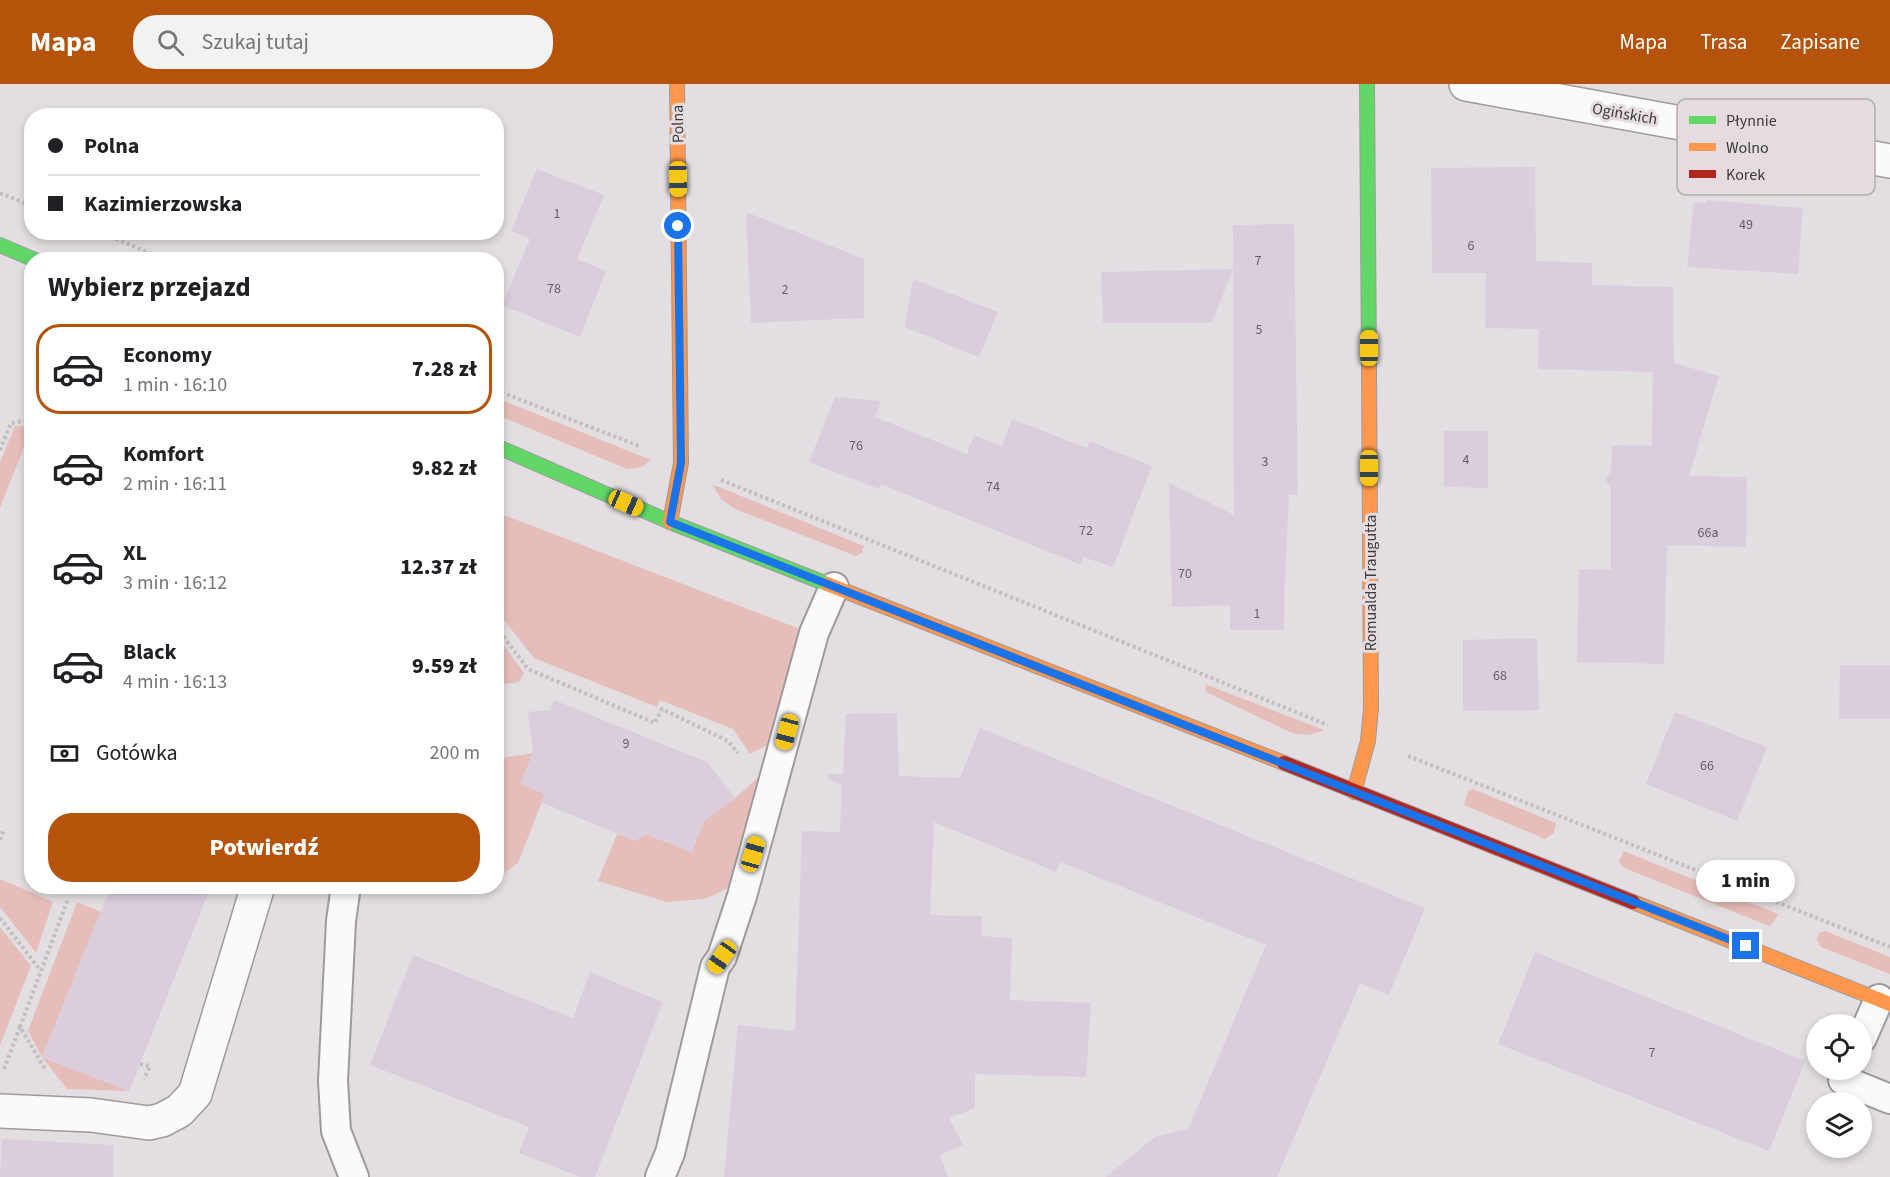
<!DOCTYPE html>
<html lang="pl">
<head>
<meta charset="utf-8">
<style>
	body { margin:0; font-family:"Source Sans 3",sans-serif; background:#f2f2f2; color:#202124; height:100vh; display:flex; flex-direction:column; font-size:22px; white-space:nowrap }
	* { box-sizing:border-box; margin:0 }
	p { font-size:20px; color:#757577 }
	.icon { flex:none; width:33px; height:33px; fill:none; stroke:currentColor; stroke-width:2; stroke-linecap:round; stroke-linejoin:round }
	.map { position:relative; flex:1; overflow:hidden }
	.details { position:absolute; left:24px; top:168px; width:480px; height:642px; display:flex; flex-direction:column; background:#fff; border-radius:24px; box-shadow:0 3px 9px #0003 }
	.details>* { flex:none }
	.top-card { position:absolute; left:24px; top:24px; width:480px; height:132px; border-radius:24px; box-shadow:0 3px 9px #0003; display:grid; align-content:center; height:132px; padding:0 24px; background:#fff }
	.fabs { position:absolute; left:1806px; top:930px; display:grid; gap:12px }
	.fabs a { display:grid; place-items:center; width:66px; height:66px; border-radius:50%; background:#fff; box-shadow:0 3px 9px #0003; font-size:30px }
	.end { position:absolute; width:27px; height:27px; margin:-14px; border:8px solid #1a73e8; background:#fff; box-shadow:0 0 0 3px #fff }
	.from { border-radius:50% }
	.bubble { position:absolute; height:42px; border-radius:21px; background:#fff; box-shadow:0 3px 9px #0003; font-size:20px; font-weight:800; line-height:42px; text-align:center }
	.car { position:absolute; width:18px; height:36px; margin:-18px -9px; border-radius:8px; box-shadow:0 0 4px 2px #0007; background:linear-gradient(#f5c518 24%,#345 0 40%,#f5c518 0 76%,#345 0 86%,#f5c518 0) }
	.top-card b { display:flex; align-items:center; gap:21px; height:57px; font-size:22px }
	.top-card b+b { border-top:2px solid #e0e0e0 }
	.top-card i { width:15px; height:15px; background:#202124 }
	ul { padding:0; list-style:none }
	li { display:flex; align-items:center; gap:18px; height:90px; margin:0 12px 9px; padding:0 12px; border:3px solid transparent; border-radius:24px }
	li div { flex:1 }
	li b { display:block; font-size:22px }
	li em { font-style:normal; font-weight:800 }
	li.selected { border-color:#b45309 }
	li>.icon { width:54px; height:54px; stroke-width:1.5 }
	h2 { padding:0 24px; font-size:27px; line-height:72px }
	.pay { display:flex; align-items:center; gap:15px; height:66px; padding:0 24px; font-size:22px }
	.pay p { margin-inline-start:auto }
	.button { display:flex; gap:12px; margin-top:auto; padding:12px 24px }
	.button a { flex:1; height:69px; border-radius:24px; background:#b45309; color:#fff; font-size:24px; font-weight:800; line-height:69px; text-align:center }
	header { display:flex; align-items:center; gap:36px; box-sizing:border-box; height:84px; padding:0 30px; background:#b45309; color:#fff }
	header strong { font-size:28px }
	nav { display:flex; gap:33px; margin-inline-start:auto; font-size:21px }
	.search { width:420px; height:54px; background:#f2f2f2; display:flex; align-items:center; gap:15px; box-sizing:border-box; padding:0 21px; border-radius:24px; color:#757577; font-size:22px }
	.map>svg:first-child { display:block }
	.green { fill:#e6beb9 }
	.building { fill:#dacedd }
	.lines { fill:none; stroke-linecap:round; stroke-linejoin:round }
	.lane-casing { stroke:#9e9a9d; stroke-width:32 }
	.street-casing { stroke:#9e9a9d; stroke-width:36 }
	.fast-casing { stroke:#9e9a9d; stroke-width:16 }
	.slow-casing { stroke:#9e9a9d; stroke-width:16 }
	.jam-casing { stroke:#9e9a9d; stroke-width:16 }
	.path { stroke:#c0bfc0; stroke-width:4; stroke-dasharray:3 3; stroke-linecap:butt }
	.lane { stroke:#fbfafa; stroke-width:28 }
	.street { stroke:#fbfafa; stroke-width:33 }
	.fast { stroke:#63d668; stroke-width:14 }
	.slow { stroke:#ff974d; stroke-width:14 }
	.jam { stroke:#b3261e; stroke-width:14 }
	.route { stroke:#1a73e8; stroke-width:8 }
	.labels { text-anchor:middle; stroke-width:6; stroke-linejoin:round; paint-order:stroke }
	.number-label { font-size:14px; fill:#655f64 }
	.street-label { font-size:16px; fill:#3e3a3c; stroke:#e5dce1 }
	.key { fill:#e5dce1; stroke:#b3abb0; stroke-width:1.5 }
	.key-label { font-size:16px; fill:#3e3a3c }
</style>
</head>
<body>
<header>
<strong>Mapa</strong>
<div class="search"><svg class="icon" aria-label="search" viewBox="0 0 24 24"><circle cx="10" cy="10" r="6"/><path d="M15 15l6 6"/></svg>Szukaj tutaj</div>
<nav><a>Mapa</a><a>Trasa</a><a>Zapisane</a></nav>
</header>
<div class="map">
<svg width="1890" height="1093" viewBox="0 0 1890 1093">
	<rect width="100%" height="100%" fill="#e3dee1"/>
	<g class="green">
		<polygon points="496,314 497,314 651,376 642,383 627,385 497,331"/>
		<polygon points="15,342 31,343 31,345 0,424 0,378"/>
		<polygon points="714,401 864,462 862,469 856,472 735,425 721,415 713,402"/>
		<polygon points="496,428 800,545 773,658 750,670 733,645 660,616 657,623 534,574 497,527"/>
		<polygon points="497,552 524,589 519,598 497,601"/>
		<path d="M1205,600l119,46c-12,5 -20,6 -32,3l-86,-41z"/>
		<polygon points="533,669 545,710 518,779 498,794 496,793 496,675"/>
		<polygon points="758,694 763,696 728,804 705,815 667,818 598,797 617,750 620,751 624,742 635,757 645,750 692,768 704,737 735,714"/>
		<polygon points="1473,705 1556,739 1554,749 1545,755 1464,721 1468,707"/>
		<polygon points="1624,767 1778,830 1774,838 1769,842 1622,783 1619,777"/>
		<polygon points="0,795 53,818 36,869 0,823"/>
		<polygon points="77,818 101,828 42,973 129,1007 67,1005 42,973 28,947"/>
		<polygon points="0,843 31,882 0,961"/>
		<polygon points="1825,847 1890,873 1890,890 1821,863 1817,856 1819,849"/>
	</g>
	<g class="building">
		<polygon points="1535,83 1536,177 1592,179 1592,201 1673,203 1674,279 1719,292 1689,392 1747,393 1746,463 1667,461 1664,580 1577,578 1579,485 1611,486 1611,403 1605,395 1611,387 1612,361 1652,362 1653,288 1538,285 1539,245 1485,244 1486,189 1432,189 1431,84"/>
		<polygon points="537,85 604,111 577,175 606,187 580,253 502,221 530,155 511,147"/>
		<polygon points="1707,116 1803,124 1798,190 1687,183 1694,118 1707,119"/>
		<polygon points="746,128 864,175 864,234 751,239"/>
		<polygon points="1294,140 1298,411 1289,411 1285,491 1284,546 1230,546 1230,521 1172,523 1169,399 1234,431 1233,141"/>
		<polygon points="1233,185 1212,239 1103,239 1101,188"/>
		<polygon points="913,195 998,228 979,273 905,243"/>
		<polygon points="835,313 881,317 875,333 967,370 974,351 1002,362 1012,335 1087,364 1090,357 1152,382 1113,483 1083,473 1081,481 881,400 879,405 809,378"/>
		<polygon points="1444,347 1488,347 1488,404 1444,403"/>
		<polygon points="1537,554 1539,626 1463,627 1463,556"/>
		<polygon points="1840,581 1890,581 1890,635 1839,635"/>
		<polygon points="554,616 707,678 735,714 704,737 692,768 645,750 635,757 541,718 545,710 520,700 533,668 528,628 550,626"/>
		<polygon points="1675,628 1767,663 1737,737 1646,700"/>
		<polygon points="897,629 899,692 960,694 980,644 1425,824 1389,911 1360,899 1277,1093 1106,1093 1156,1052 1188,1045 1266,861 1060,778 1056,788 934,738 930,831 982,832 981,852 1012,854 1010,916 1091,919 1086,993 975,990 975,1024 949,1034 963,1061 940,1071 948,1093 724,1093 738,941 795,947 802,747 840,748 842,701 827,694 828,690 843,690 846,630"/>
		<polygon points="111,802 211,802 129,1007 42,973"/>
		<polygon points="1535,868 1805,977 1769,1067 1498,960"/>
		<polygon points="413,871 573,934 590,888 663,918 595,1093 580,1093 519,1069 529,1043 370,981"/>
		<polygon points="2,1055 114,1061 113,1093 0,1093"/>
	</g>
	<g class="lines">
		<g class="lane-casing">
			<g id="lane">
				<polyline points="346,802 341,837 333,997 336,1047 354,1093"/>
				<polyline points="1862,954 1879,915"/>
				<polyline points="1847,986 1843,996 1890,1015"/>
				<polyline points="660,1093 670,1069 715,883 722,873 742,812 814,549 834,503"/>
			</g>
		</g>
		<g class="street-casing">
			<g id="street">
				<polyline points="1466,0 1890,77"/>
				<polyline points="0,1027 91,1031 149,1039 162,1036 179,1027 195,1010 258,802"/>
			</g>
		</g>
		<g class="fast-casing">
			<g id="fast">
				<polyline points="1367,0 1369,284"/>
				<polyline points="0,161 35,176"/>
				<polyline points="496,362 670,438 827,500"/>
			</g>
		</g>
		<g class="slow-casing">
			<g id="slow">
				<polyline points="670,438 681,379 677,0"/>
				<polyline points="827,500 1284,679"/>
				<polyline points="1354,708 1368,657 1371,624 1369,284"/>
				<polyline points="1633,818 1890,920"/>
			</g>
		</g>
		<g class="jam-casing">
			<polyline id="jam" points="1284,679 1633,818"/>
		</g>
		<g class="path">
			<polyline points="0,109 32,122"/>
			<polyline points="99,148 167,176"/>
			<polyline points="496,306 639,362"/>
			<polyline points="0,366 11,339 32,336"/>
			<polyline points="721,396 1328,641"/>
			<polyline points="496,543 528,585 655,639 662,625 728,657 738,669"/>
			<polyline points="1408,672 1890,863"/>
			<polyline points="0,756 4,745"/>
			<polyline points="0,834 41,887"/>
			<polyline points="20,943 68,815"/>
			<polyline points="140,980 150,982 144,995"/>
			<polyline points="4,985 20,943 45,985"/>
		</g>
		<use href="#lane" class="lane"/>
		<use href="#street" class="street"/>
		<use href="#fast" class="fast"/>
		<use href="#slow" class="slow"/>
		<use href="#jam" class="jam"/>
	</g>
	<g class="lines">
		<polyline class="route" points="678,142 681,379 670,438 1746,862"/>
	</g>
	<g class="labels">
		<g class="number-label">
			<text x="557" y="134">1</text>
			<text x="1746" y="145">49</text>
			<text x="1471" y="166">6</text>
			<text x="1258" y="181">7</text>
			<text x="554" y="209">78</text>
			<text x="785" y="210">2</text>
			<text x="1259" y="250">5</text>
			<text x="856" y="366">76</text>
			<text x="1466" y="380">4</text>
			<text x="1265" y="382">3</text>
			<text x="993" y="407">74</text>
			<text x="1086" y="451">72</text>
			<text x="1708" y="453">66a</text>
			<text x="1185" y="494">70</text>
			<text x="1257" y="534">1</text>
			<text x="1500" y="596">68</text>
			<text x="626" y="664">9</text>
			<text x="1707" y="686">66</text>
			<text x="1652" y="973">7</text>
		</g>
		<g class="street-label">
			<text transform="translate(1625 29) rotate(10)" y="6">Ogińskich</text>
			<text transform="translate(677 40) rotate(-91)" y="6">Polna</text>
			<text transform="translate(1370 499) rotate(-90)" y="6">Romualda Traugutta</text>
		</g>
	</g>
	<rect x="1677" y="15" width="198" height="96" rx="9" class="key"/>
	<rect x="1689" y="32" width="27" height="8" fill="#63d668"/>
	<rect x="1689" y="59" width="27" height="8" fill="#ff974d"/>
	<rect x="1689" y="86" width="27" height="8" fill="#b3261e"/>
	<g class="key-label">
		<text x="1726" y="42">Płynnie</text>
		<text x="1726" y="69">Wolno</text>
		<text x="1726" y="96">Korek</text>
	</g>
</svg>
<div class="fabs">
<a><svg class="icon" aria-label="locate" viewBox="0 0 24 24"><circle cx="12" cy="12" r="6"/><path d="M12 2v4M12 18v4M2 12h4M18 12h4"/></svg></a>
<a><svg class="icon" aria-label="layers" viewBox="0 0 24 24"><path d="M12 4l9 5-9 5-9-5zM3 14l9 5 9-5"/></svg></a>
</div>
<i class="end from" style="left:678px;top:142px"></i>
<i class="end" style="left:1746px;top:862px"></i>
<div class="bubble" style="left:1696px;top:776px;width:99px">1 min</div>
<i class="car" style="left:678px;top:95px;rotate:179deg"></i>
<i class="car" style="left:1369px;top:264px;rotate:0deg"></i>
<i class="car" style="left:1369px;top:384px;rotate:180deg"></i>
<i class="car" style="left:626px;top:419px;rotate:114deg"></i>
<i class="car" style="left:787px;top:648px;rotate:195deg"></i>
<i class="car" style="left:753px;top:770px;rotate:16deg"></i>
<i class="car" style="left:722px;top:873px;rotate:215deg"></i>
<div class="top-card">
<b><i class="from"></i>Polna</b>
<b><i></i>Kazimierzowska</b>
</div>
<section class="details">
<h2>Wybierz przejazd</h2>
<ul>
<li class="selected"><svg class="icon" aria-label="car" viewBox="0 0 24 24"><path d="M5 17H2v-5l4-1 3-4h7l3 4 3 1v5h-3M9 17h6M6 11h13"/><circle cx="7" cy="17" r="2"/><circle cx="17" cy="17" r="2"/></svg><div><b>Economy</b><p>1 min · 16:10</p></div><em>7.28 zł</em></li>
<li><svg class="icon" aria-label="car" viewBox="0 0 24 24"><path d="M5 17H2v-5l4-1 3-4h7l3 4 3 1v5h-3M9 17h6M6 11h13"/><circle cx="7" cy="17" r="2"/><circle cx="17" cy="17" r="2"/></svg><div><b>Komfort</b><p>2 min · 16:11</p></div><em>9.82 zł</em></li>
<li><svg class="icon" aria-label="car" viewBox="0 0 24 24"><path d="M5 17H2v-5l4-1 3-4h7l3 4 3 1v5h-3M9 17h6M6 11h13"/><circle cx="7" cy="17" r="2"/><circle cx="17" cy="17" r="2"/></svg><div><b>XL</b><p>3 min · 16:12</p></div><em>12.37 zł</em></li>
<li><svg class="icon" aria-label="car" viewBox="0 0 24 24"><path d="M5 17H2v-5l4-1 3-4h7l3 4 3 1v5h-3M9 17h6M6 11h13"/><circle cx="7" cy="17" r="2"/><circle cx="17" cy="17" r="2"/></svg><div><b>Black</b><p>4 min · 16:13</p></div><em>9.59 zł</em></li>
</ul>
<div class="pay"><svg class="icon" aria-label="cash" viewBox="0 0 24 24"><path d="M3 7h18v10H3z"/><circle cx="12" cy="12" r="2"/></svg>Gotówka<p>200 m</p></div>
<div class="button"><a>Potwierdź</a></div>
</section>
</div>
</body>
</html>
